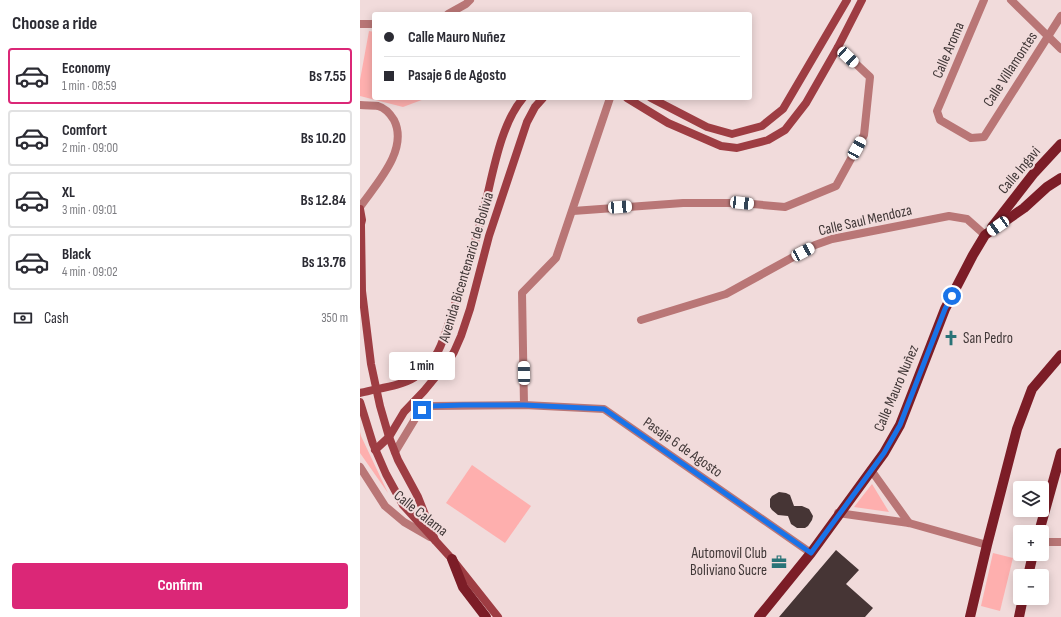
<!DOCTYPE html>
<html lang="en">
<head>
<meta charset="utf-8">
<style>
	body { margin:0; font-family:"Sofia Sans Condensed",sans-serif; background:#f2f2f3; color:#2b2b33; height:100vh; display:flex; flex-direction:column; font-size:15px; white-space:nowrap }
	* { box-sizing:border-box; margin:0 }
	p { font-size:13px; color:#7c7c81 }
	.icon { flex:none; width:22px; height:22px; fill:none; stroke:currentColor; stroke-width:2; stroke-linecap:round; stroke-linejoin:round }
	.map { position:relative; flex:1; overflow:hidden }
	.sheet { display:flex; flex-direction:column; background:#fff; width:360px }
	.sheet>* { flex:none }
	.banner { position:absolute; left:12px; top:12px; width:380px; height:88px; border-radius:4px; box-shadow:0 2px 10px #0003; display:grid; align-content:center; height:88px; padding:0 12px; background:#fff }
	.fabs { position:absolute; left:653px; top:481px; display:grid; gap:8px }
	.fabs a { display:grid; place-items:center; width:36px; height:36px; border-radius:4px; background:#fff; box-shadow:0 2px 10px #0003; font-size:20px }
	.end { position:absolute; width:18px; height:18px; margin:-9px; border:5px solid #1a73e8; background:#fff; box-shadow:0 0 0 2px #fff }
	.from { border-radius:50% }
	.bubble { position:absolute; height:28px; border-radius:4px; background:#fff; box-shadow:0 2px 10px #0003; font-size:13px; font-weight:700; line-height:28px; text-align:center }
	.car { position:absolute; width:12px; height:24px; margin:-12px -6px; border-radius:5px; box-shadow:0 0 3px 1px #0007; background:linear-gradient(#fff 24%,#345 0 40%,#fff 0 76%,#345 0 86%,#fff 0) }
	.banner b { display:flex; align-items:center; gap:14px; height:38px; font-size:15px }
	.banner b+b { border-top:1px solid #e1e1e2 }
	.banner i { width:10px; height:10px; background:#2b2b33 }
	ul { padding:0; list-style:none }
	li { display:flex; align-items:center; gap:12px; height:56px; margin:0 8px 6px; padding:0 4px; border:2px solid #e1e1e2; border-radius:4px }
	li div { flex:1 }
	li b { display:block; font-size:15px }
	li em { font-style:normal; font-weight:700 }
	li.current { border-color:#db2777 }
	li>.icon { width:36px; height:36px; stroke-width:1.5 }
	h2 { padding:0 12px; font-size:18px; line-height:48px }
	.pay { display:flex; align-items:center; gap:10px; height:44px; padding:0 12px; font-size:15px }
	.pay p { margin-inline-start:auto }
	.primary-button { display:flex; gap:8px; margin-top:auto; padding:8px 12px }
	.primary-button a { flex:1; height:46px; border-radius:4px; background:#db2777; color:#fff; font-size:16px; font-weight:700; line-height:46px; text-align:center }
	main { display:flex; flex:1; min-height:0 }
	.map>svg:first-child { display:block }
	.green { fill:#feafae }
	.building { fill:#463535 }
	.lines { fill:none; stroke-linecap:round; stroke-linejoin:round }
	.street { stroke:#b97676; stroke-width:8 }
	.secondary { stroke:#9e3d43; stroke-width:8 }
	.primary { stroke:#7c1d27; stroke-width:10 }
	.route { stroke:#1a73e8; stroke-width:5 }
	.labels { text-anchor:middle; stroke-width:4; stroke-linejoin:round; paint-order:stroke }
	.street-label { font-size:15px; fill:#403737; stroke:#f1dbdb }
	.poi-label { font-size:15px; fill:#403737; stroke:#f1dbdb; text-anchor:start }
</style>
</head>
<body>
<main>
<section class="sheet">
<h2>Choose a ride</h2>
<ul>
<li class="current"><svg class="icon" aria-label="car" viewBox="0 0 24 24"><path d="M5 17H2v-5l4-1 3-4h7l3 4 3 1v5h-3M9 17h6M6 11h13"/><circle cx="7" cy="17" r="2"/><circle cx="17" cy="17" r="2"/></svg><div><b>Economy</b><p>1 min · 08:59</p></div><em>Bs 7.55</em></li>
<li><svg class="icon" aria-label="car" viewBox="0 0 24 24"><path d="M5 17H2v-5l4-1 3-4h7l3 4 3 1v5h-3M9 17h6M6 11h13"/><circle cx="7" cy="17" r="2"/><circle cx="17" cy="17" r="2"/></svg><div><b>Comfort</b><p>2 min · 09:00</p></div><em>Bs 10.20</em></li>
<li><svg class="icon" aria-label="car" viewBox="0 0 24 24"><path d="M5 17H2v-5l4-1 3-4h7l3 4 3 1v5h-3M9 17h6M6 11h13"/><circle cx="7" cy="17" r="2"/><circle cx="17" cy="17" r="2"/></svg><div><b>XL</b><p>3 min · 09:01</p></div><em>Bs 12.84</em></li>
<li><svg class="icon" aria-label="car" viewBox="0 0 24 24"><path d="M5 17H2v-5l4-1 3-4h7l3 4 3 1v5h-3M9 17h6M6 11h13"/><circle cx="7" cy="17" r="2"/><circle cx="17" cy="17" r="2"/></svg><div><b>Black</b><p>4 min · 09:02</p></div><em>Bs 13.76</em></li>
</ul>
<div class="pay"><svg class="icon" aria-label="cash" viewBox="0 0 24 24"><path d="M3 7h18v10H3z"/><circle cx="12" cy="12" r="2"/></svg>Cash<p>350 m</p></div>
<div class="primary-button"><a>Confirm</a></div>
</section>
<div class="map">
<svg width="701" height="617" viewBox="0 0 701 617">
	<rect width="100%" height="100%" fill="#f1dbdb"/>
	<g class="green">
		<polygon points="9,31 14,32 14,98 67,98 43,107 0,96 0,80"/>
		<polygon points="0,432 1,436 28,493 0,453"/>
		<polygon points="112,465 171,506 145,543 86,503"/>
		<polygon points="512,484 529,512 494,507"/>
		<polygon points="633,553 653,558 640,611 621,606"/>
	</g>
	<g class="building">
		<polygon points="419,492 426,493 430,495 434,506 442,506 449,509 453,516 452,520 448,526 445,528 437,528 431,524 428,516 418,515 412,510 410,507 410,499 412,496"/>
		<polygon points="476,550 499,570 486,584 513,608 505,617 419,617"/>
	</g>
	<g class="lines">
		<g class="street">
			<polyline points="624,0 577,111 580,120 611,138 624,137 701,16"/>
			<polyline points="651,0 701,49"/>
			<polyline points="88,14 106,4 110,0"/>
			<polyline points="0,24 14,24"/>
			<path d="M0,105c6,1 13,0 18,1 7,2 13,9 16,14 15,30 -18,64 -34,87"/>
			<polyline points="213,211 323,203 381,203 425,207 476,186 504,135 510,77 478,47"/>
			<polyline points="281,320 366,294 455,245 472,239 589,216 607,219 625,235"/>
			<polyline points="164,405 162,293 196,258 250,98"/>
			<polyline points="35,452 58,414 63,410 72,406 164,405 244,409 451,553"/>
			<polyline points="0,467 25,506 44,522 70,537"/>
			<polyline points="511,470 549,523"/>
			<polyline points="478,513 549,523 627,545"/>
			<polyline points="682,542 701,542"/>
		</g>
		<g class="secondary">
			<polyline points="267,98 308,123 361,146 377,148 408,140 425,130 446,103 478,47 502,0"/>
			<polyline points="291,98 347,127 372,134 402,126 423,109 487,0"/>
			<polyline points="0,209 2,220 0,228"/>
			<polyline points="1,226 2,291 11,364 20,406 29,437 38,460 58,497 75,540"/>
			<path d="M0,393c18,-5 39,-6 55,-16 24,-16 29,-39 37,-64 12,-34 23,-69 32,-104 9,-35 16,-84 39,-111"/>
			<polyline points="0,402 13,444 26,474 43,505 92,559 138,617"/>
			<polyline points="15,450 29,437 44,412 64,391 87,363 94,352 101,336 110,309 129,236 167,122 175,107 183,98"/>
		</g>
		<g class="primary">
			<polyline points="632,227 674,173 701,144"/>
			<polyline points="679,532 701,453"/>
			<polyline points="92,559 103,587 126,617"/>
			<polyline points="668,576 673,554"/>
			<polyline points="399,617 451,553 524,453 540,425 585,309 613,255 625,235 664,208 687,187 701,178"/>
			<polyline points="610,617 627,545 657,429 672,389 701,355"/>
			<polyline points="659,617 663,598"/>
		</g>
	</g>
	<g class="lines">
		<polyline class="route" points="62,410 72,406 103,405 164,405 244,409 451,553 524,453 540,425 585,309 592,296"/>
	</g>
	<defs>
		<g id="church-bare" transform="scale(1.2)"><path d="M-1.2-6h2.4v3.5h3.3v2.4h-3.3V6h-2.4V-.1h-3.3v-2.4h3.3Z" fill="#297377" stroke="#f1dbdb" stroke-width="2.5" paint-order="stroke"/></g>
		<g id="office-bare" transform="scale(1.2)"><path d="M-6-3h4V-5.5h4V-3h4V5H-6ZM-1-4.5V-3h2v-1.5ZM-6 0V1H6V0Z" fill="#297377" stroke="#f1dbdb" stroke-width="2.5" paint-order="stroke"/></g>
	</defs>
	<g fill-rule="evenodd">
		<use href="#church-bare" x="591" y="338"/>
		<use href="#office-bare" x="419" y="562"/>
	</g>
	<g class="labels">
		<g class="street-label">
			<text transform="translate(588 50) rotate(-67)" y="5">Calle Aroma</text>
			<text transform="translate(650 69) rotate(-57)" y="5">Calle Villamontes</text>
			<text transform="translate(659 170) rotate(-50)" y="5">Calle Ingavi</text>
			<text transform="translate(505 220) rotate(-13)" y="5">Calle Saul Mendoza</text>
			<text transform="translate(106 267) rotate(-73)" y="5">Avenida Bicentenario de Bolivia</text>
			<text transform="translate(536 388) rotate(-67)" y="5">Calle Mauro Nuñez</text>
			<text transform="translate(323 447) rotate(35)" y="5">Pasaje 6 de Agosto</text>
			<text transform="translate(61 513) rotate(38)" y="5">Calle Calama</text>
		</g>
		<g class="poi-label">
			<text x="603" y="343">San Pedro</text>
			<text x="407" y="558" text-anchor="end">Automovil Club<tspan x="407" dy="17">Boliviano Sucre</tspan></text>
		</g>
	</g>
</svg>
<div class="fabs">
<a><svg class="icon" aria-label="layers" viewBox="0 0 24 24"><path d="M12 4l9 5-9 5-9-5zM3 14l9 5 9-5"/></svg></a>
<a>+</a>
<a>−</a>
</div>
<i class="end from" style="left:592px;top:296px"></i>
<i class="end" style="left:62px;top:410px"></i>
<div class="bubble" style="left:29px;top:352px;width:66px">1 min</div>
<i class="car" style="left:488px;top:57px;rotate:133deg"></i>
<i class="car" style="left:497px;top:148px;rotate:29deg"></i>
<i class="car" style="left:382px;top:203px;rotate:96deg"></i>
<i class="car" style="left:260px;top:207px;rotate:86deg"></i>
<i class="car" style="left:638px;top:226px;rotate:235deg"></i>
<i class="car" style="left:443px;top:252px;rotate:62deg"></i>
<i class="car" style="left:164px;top:373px;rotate:359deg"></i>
<div class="banner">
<b><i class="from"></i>Calle Mauro Nuñez</b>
<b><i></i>Pasaje 6 de Agosto</b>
</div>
</div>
</main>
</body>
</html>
